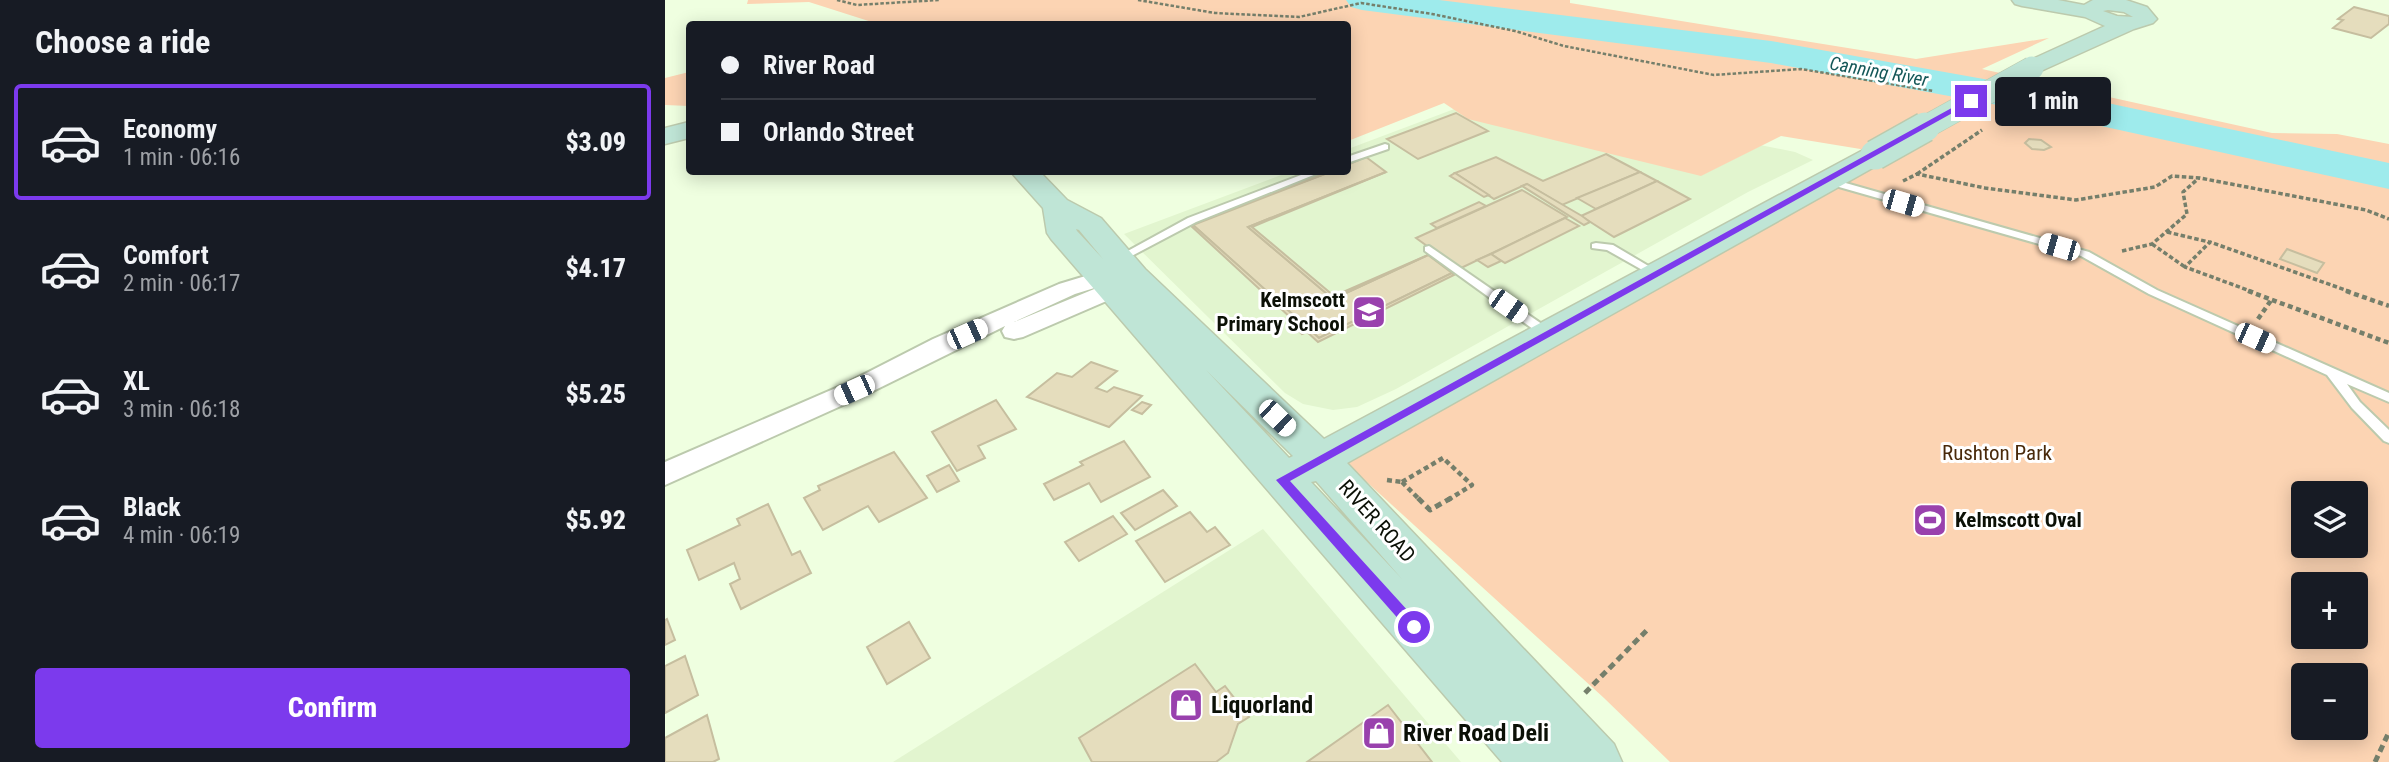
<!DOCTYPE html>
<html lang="en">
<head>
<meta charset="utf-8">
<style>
	body { margin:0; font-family:"Roboto Condensed",sans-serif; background:#242831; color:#f1f3f6; height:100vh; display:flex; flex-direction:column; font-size:26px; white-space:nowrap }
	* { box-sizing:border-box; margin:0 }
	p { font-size:23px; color:#9ea1a6 }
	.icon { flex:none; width:38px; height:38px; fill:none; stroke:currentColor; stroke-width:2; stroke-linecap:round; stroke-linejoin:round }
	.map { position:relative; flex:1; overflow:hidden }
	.panel { display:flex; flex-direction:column; background:#171b24; width:665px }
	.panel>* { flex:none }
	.banner { position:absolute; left:21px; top:21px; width:665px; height:154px; border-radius:7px; box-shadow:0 4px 18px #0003; display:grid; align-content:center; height:154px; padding:0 35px; background:#171b24 }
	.buttons { position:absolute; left:1626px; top:481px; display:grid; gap:14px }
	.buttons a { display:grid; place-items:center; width:77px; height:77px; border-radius:7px; background:#171b24; box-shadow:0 4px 18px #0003; font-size:35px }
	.end { position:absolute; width:32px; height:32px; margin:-16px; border:9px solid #7c3aed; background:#fff; box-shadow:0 0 0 4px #fff }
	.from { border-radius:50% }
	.bubble { position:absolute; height:49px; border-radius:7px; background:#171b24; box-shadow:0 4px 18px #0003; font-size:23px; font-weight:800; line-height:49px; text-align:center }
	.car { position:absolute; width:21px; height:42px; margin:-21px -10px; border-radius:9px; box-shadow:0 0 5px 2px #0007; background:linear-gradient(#fff 24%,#345 0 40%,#fff 0 76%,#345 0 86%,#fff 0) }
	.banner b { display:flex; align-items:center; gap:24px; height:66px; font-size:26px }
	.banner b+b { border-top:2px solid #363941 }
	.banner i { width:18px; height:18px; background:#f1f3f6 }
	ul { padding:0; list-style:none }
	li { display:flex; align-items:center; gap:21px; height:116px; margin:0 14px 10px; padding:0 21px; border:4px solid transparent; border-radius:7px }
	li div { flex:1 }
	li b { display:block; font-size:26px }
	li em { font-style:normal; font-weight:800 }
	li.current { border-color:#7c3aed }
	li>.icon { width:63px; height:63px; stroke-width:1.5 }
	h2 { padding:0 35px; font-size:32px; line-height:84px }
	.button { display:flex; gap:14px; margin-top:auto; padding:14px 35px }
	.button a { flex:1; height:80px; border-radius:7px; background:#7c3aed; color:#fff; font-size:28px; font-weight:800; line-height:80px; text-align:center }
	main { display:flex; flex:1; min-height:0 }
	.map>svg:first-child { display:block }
	.built { fill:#e2f5cf }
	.green { fill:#fcd4b3; fill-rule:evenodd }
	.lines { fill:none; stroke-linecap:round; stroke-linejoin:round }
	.river { fill:#9eebec; fill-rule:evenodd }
	.building { fill:#e5ddbd; stroke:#c6be9f; stroke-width:2 }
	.service-casing { stroke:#bccaad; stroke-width:4 }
	.minor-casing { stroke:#bccaad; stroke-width:4 }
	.secondary-casing { stroke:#bccaad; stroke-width:3 }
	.path-far3 { stroke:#757f6b; stroke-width:2.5; stroke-dasharray:3.5 2; stroke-linecap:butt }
	.path-far2 { stroke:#757f6b; stroke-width:3.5; stroke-dasharray:4.5 2.5; stroke-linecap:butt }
	.path-far1 { stroke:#757f6b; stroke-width:4.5; stroke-dasharray:5 3.5; stroke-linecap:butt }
	.path { stroke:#757f6b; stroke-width:5; stroke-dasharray:7 4.5; stroke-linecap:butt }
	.service { fill:#fff; fill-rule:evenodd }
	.minor { fill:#fff; fill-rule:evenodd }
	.secondary { fill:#bfe5d6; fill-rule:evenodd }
	.secondary-bridge-far1-casing { stroke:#bccaad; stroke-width:24; stroke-linecap:butt }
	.secondary-bridge-casing { stroke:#bccaad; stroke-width:32; stroke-linecap:butt }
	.secondary-bridge-far1 { stroke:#bfe5d6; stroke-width:23 }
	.secondary-bridge { stroke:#bfe5d6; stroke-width:29 }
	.route { fill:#7c3aed }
	.labels { text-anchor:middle; stroke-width:6; stroke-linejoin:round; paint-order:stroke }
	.far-water-label { font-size:19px; font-style:italic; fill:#145758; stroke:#fff }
	.poi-label { font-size:21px; font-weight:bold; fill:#0b1006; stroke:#fff; text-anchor:end }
	.park-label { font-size:21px; fill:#492a0b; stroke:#fff }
	.street-label { font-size:21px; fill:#0b1006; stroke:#fff }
	.near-poi-label { font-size:24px; font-weight:bold; fill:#0b1006; stroke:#fff; text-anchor:start }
</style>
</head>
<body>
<main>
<section class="panel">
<h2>Choose a ride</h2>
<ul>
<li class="current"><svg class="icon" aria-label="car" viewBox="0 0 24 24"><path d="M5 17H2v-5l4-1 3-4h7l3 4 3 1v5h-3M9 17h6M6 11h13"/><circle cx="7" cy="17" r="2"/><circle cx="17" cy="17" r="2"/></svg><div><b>Economy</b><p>1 min · 06:16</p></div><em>$3.09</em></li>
<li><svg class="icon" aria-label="car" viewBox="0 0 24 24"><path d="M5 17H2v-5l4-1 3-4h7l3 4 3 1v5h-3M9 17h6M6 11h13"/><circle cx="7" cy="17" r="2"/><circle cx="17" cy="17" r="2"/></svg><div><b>Comfort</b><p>2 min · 06:17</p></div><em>$4.17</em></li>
<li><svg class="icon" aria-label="car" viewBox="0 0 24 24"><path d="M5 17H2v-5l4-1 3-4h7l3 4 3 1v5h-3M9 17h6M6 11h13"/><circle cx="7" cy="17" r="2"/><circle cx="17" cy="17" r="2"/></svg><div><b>XL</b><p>3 min · 06:18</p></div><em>$5.25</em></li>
<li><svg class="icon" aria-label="car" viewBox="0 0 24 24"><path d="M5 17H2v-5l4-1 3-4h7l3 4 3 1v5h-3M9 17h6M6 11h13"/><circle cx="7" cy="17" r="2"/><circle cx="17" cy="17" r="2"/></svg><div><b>Black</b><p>4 min · 06:19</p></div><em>$5.92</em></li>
</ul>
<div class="button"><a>Confirm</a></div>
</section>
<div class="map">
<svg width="1724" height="762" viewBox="0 0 1724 762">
	<rect width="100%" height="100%" fill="#efffe0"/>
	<g class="built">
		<polygon points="792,108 1060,138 1130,152 1148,160 1083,192 731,389 692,407 668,410 638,404 620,393 459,234 624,172 682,172 683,149"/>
		<polygon points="598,529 796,762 228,762"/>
	</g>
	<g class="green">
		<path d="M83,0h822v3l346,56 133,-21 -67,31 290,64 65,1 52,10v618h-719l-66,-64 -257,-234 550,-309 -116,-19 -80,40 -233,-57 -24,-16 -96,38 -1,-117h-469l-69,-22 -62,2zM1638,494h52v52h-52zM1638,584h52v53h-52zM1638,676h52v52h-52z"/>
		<polygon points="24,72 24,106 0,105 0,78"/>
	</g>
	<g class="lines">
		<polygon class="river" points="681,0 774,0 1106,41 1386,91 1724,163 1724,189 1386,115 1106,63 697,10 686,7"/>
	</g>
	<g class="building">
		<polygon points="1689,7 1724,16 1724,24 1706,38 1668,28 1678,20 1673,19"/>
		<polygon points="791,113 823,131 753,159 722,139"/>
		<polygon points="1364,139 1376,140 1386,147 1379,150 1367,149 1360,143"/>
		<polygon points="941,154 975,172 897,205 862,184 829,199 790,173 831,157 878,181"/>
		<polygon points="701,157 721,172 583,227 668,299 763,255 787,273 654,338 528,225 665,172 682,172 682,165"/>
		<polygon points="662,172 665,172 554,213"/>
		<polygon points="721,172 587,227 669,296 763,255 668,299 583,227"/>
		<polygon points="975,172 992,181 931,209 912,198"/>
		<polygon points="790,173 824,195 819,197 785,176"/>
		<polygon points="992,181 1025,199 949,237 916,216"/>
		<polygon points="862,184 917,216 925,222 919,225 857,186"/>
		<polygon points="857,190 902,217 794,269 751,238"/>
		<polygon points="814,202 821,206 772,228 766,224"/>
		<polygon points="900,218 914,226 840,263 826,254"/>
		<polygon points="525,225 528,225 654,338 787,273 789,275 653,342 642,332 637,334 623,321 627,319"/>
		<polygon points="1622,249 1659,263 1652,273 1615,259"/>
		<polygon points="826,254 836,261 823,267 812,260"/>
		<polygon points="426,362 452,371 431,388 442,392 449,387 477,396 444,427 362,397 392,373 407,377"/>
		<polygon points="331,400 351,429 313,446 320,458 292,471 267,432"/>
		<polygon points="477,402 486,405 477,414 467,410"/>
		<polygon points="459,441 485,477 436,502 424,483 389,500 379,484 418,465 415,462"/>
		<polygon points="229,452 262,498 214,522 203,506 158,530 139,498 155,490 153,486"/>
		<polygon points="284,465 294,481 272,492 262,476"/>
		<polygon points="498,490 512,506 470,530 456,513"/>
		<polygon points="103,504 127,555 135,551 146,573 76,609 65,584 75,579 69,563 34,580 22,550 75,525 72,519"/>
		<polygon points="525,512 542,532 550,527 565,545 500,582 471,541"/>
		<polygon points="448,516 462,534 414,561 400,542"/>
		<polygon points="2,619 10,640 0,645 0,620"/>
		<polygon points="244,622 265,658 222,684 202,647"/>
		<polygon points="20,656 33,695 0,713 0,666"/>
		<polygon points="530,664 551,692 560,686 584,717 573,724 563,753 551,762 427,762 414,738"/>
		<polygon points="723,705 767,762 642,762"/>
		<polygon points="42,715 54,759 48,762 0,762 0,738"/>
	</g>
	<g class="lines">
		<g class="service-casing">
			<g id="service">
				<polygon points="720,144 723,145 723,149 682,163 682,157"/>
				<polygon points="644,172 656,172 531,222 459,260 451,260 450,258 523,218"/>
				<polygon points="1163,178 1424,252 1492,290 1724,393 1724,402 1682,384 1695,402 1724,430 1724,443 1719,441 1687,408 1662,375 1484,294 1416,256 1160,183 1160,179"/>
				<polygon points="931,243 948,245 997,274 992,277 988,276 942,250 927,248 927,244"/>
				<polygon points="764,246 887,331 889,334 887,337 879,337 760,251 760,247"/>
			</g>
		</g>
		<g class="minor-casing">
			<path id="minor" d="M457,270l8,2 4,5 -9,6 4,5 -4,5 -102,44 -9,2 -9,-2 -3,-6 3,-5 -142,70 -198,89v-23l180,-78 88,-45 126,-55 43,-13zM439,285l-90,37 61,-28z"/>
		</g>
		<g class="secondary-casing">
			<g id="secondary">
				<path d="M1347,0h46l26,5 9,-5h33l21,7 10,12 -4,4 -19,6 -102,46 -8,-2 -4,-5 4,-5 81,-37 -20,-9 -63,-11 -7,-2zM1443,10l16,2 9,5 -16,-1 -14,-5z"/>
				<polygon points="24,122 24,138 0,144 0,128"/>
				<path d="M1210,147l10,2 4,6 -4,6 -538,302 267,281 8,18h-120l-451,-523 -4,-6 -4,-25 -32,-36h29l27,28 34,18 44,51 179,170 541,-290zM411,229l3,1 24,29 -26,-28zM541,370l87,86 -4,2zM651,481l86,98 -91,-97z"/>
			</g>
		</g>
		<g class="path-far3">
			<polyline points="172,0 192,5 274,0"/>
			<polyline points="473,0 550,13 634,17 696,3 767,14 850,31 899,46 1049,75 1136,69 1268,91"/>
		</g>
		<g class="path-far2">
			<polyline points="1252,174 1317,130"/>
			<polyline points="1238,181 1252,174 1320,188 1411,200 1490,187 1507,176 1535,178 1701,210 1724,219"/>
			<polyline points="1502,232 1544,242"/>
			<polyline points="1487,244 1520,267"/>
			<polyline points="1457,251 1487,244 1522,214 1518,192 1534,178"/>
			<polyline points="1588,292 1520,267 1545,242 1686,292"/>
		</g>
		<g class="path-far1">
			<polyline points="1583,291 1724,343"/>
			<polyline points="1681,291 1724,306"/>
			<polyline points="1593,319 1607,299"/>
			<polyline points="722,480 737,482"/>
			<polyline points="737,482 755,500"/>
			<polyline points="737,482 778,458 807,485 783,500"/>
		</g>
		<g class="path">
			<polyline points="753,498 765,510 786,498"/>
			<polyline points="920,693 983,629"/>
			<polyline points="1710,762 1724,732"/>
		</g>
		<use href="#service" class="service"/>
		<use href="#minor" class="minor"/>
		<use href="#secondary" class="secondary"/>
		<g class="secondary-bridge-far1-casing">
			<polyline id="secondary-bridge-far1" points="1257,129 1367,68"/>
		</g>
		<g class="secondary-bridge-casing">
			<polyline id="secondary-bridge" points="1210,155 1260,127"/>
		</g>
		<use href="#secondary-bridge-far1" class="secondary-bridge-far1"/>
		<use href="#secondary-bridge" class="secondary-bridge"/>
	</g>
	<polygon class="route" points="1303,99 1309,101 625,481 754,623 756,627 754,631 744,631 611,480"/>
	<defs>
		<g id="school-square" transform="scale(1.75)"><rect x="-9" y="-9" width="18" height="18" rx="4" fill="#9941ad" stroke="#fff"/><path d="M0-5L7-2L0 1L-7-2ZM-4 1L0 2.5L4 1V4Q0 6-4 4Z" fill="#fff"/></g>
		<g id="stadium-square" transform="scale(1.75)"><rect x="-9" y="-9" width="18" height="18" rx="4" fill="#9941ad" stroke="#fff"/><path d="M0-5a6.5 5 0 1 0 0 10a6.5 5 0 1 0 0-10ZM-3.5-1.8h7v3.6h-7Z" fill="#fff"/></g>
		<g id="shop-square" transform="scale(1.75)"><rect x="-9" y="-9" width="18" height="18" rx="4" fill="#9941ad" stroke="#fff"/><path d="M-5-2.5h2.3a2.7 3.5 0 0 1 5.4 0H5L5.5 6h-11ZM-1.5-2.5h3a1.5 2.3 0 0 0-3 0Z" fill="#fff"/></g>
	</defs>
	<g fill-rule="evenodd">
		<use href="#school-square" x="704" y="312"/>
		<use href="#stadium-square" x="1265" y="520"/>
		<use href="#shop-square" x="521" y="705"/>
		<use href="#shop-square" x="714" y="733"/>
	</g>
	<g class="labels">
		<g class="far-water-label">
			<text transform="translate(1214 71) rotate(10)" y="7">Canning River</text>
		</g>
		<g class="poi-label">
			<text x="680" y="307">Kelmscott<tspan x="680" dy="24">Primary School</tspan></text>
			<text x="1290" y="527" text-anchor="start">Kelmscott Oval</text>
		</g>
		<g class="park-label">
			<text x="1332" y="460">Rushton Park</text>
		</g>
		<g class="street-label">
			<text transform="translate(712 521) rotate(48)" y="7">RIVER ROAD</text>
		</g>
		<g class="near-poi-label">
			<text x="546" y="713">Liquorland</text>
			<text x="738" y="741">River Road Deli</text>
		</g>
	</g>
</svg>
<div class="buttons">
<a><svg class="icon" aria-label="layers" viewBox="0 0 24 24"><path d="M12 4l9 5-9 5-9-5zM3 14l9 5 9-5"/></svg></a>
<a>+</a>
<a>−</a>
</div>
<i class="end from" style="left:749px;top:627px"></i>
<i class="end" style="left:1306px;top:101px"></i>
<div class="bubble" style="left:1330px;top:77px;width:116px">1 min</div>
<i class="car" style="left:1238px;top:203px;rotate:106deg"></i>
<i class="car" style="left:1394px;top:247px;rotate:286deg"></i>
<i class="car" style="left:843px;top:306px;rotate:125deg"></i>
<i class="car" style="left:302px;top:334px;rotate:66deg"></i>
<i class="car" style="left:1590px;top:338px;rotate:114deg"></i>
<i class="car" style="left:189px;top:390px;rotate:246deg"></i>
<i class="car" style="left:612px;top:418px;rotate:134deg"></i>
<div class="banner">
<b><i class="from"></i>River Road</b>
<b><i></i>Orlando Street</b>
</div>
</div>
</main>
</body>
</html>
